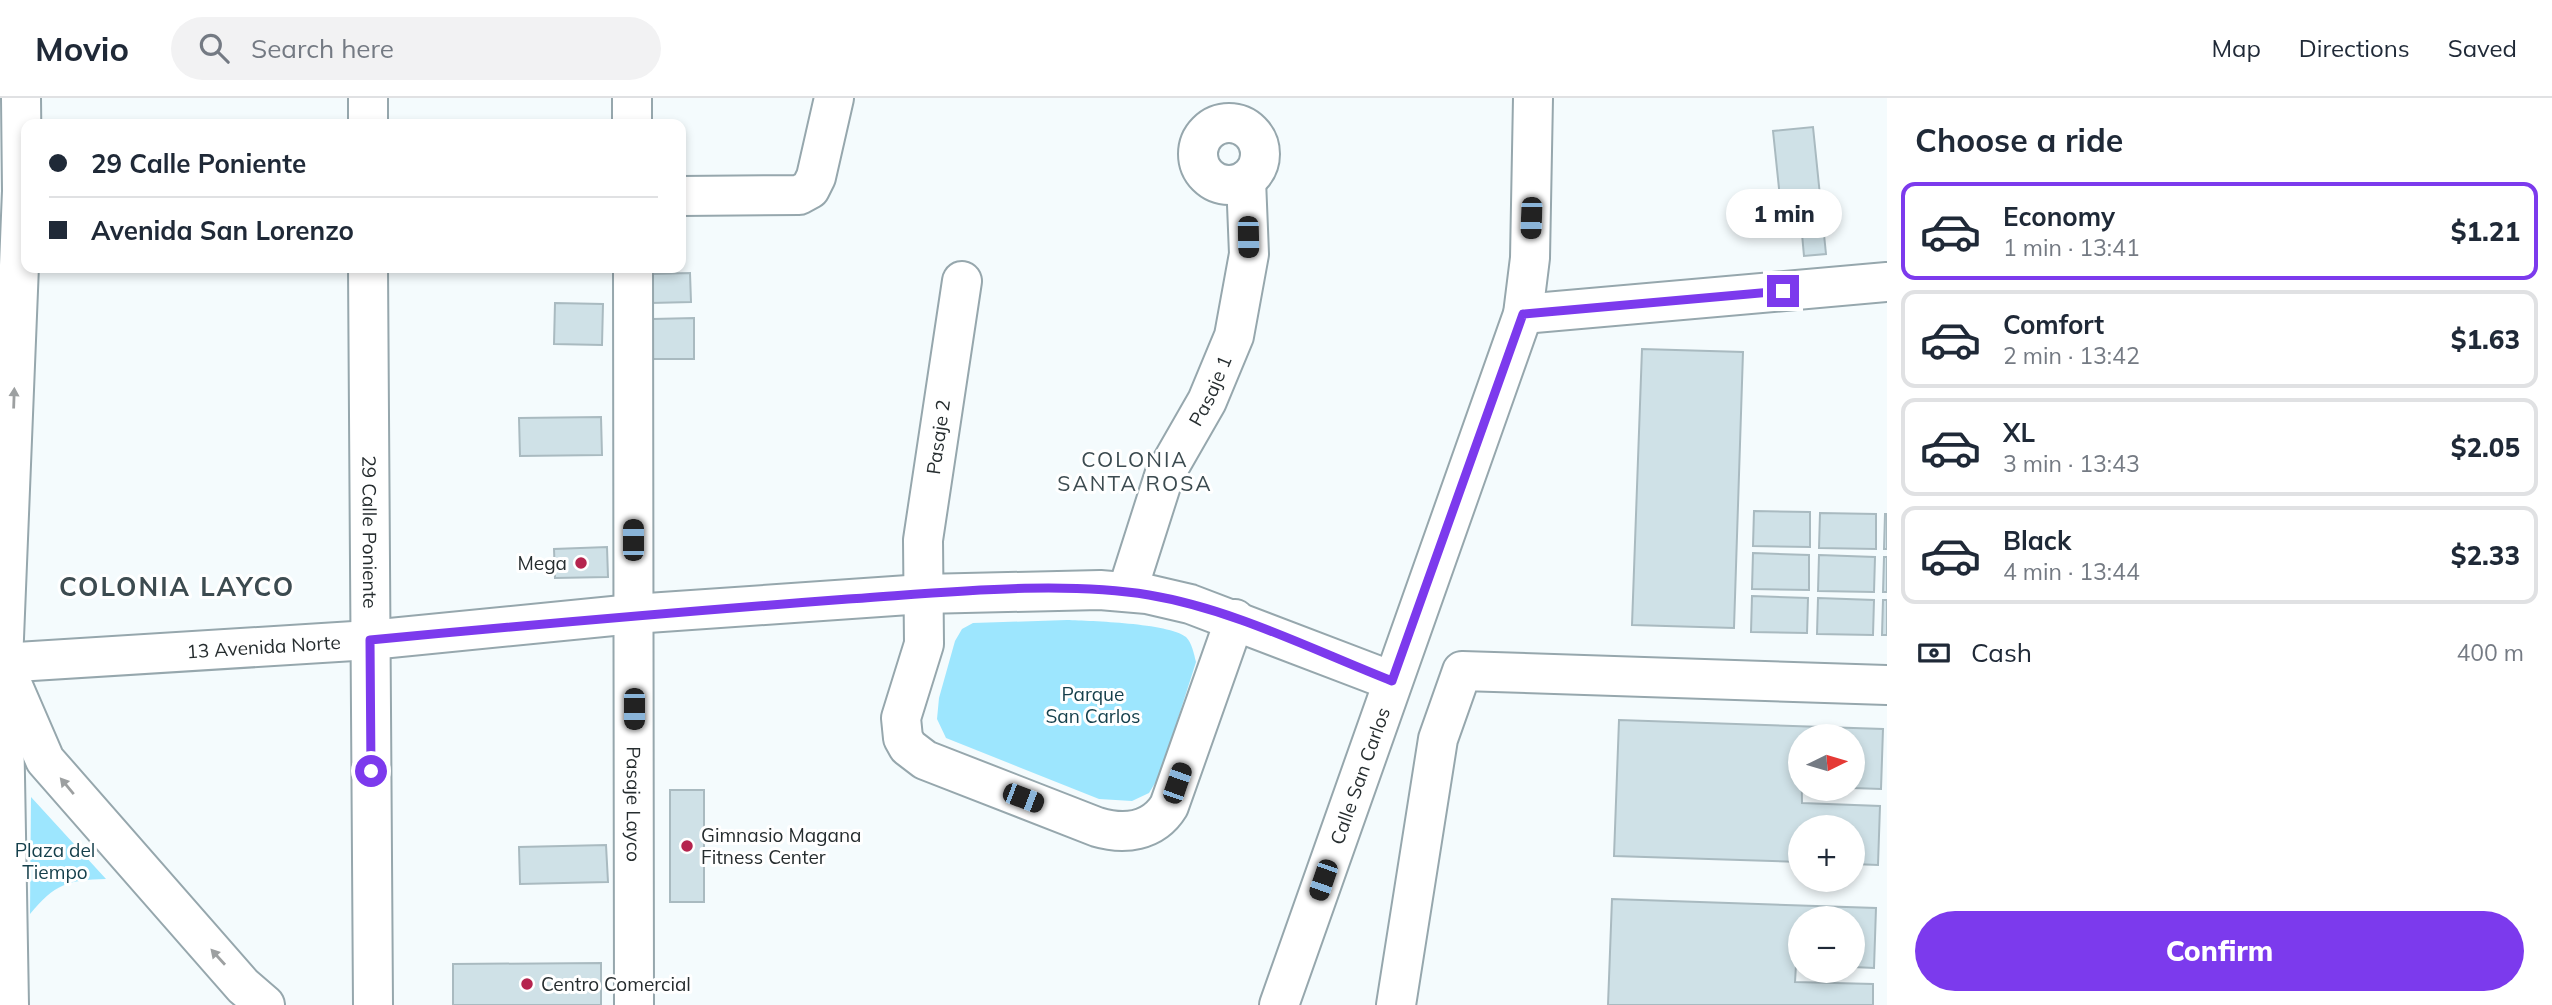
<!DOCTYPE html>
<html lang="en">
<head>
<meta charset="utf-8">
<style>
	body { margin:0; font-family:Mulish,sans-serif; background:#f2f2f3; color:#1f2937; height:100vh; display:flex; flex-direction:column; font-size:26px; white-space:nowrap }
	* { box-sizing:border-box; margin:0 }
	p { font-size:23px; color:#747a83 }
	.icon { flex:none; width:38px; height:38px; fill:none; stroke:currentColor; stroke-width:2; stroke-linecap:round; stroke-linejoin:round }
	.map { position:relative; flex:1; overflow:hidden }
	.details { display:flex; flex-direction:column; background:#fff; width:665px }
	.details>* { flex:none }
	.guide { position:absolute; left:21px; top:21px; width:665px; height:154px; border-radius:14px; box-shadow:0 4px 10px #0003; display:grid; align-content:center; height:154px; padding:0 28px; background:#fff }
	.needle { width:46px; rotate:85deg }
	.controls { position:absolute; left:1788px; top:626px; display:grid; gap:14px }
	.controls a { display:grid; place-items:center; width:77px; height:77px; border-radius:50%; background:#fff; box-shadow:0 4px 10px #0003; font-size:35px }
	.end { position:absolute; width:32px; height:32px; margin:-16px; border:9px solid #7c3aed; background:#fff; box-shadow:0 0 0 4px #fff }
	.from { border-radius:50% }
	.bubble { position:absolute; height:49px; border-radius:24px; background:#fff; box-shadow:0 4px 10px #0003; font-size:23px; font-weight:800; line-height:49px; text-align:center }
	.car { position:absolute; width:21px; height:42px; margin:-21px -10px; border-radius:9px; box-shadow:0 0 5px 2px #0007; background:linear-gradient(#222 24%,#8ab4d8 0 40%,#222 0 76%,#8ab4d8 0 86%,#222 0) }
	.guide b { display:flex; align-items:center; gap:24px; height:66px; font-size:26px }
	.guide b+b { border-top:2px solid #e0e1e3 }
	.guide i { width:18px; height:18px; background:#1f2937 }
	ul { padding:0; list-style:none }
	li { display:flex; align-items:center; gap:21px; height:98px; margin:0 14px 10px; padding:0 14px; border:4px solid #e0e1e3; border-radius:14px }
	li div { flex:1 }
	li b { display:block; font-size:26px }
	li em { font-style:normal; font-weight:800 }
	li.selected { border-color:#7c3aed }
	li>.icon { width:63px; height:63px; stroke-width:1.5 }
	h2 { padding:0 28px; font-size:32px; line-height:84px }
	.pay { display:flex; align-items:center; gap:18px; height:77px; padding:0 28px; font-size:26px }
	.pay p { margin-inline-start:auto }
	.primary-button { display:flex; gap:14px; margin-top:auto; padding:14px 28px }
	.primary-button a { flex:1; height:80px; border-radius:42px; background:#7c3aed; color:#fff; font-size:28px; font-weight:800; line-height:80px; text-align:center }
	header { display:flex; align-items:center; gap:42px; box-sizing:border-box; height:98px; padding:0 35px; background:#fff; border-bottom:2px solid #e0e1e3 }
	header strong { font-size:33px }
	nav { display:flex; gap:38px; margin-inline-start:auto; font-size:24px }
	.search { width:490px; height:63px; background:#f2f2f3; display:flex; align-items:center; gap:18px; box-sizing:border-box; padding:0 24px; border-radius:38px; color:#747a83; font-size:26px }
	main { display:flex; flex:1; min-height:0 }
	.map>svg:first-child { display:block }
	.green { fill:#9de6fe }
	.building { fill:#cfe1e7; stroke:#a9bac0; stroke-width:2 }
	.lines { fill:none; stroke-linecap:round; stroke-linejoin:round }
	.minor-casing { stroke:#96a7ad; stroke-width:42 }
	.minor { stroke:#fff; stroke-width:38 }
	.oneway { fill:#9da0a1 }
	.route { stroke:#7c3aed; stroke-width:9 }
	.poi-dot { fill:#b5244e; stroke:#fff; stroke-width:2.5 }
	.labels { text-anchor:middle; stroke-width:6; stroke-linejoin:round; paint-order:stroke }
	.street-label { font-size:19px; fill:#262d2f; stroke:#fff }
	.poi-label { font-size:19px; fill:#262d2f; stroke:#fff; text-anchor:start }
	.park-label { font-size:19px; fill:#143f4b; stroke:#fff }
	.neighbourhood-label { font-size:21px; letter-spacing:2px; fill:#3c4b50; stroke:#fff }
	.district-label { font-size:26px; font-weight:bold; letter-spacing:2px; fill:#3c4b50; stroke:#fff }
</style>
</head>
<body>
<header>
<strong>Movio</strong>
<div class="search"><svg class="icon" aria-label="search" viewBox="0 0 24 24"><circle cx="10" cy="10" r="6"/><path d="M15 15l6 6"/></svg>Search here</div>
<nav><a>Map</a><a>Directions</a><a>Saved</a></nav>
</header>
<main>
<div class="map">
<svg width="1887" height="907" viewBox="0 0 1887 907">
	<rect width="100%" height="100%" fill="#f4fbfd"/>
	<g class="green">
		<path d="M1067,522c24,1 101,3 119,17 6,6 8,17 10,25l-36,113 -11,18 -17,8 -33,-2 -153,-61 -9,-19 2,-21 16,-57 7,-12 11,-6z"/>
		<path d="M31,699l75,82c-39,1 -51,5 -76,35z"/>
	</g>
	<g class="building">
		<polygon points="1813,29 1826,156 1804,158 1802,136 1784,138 1773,33"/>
		<polygon points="690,175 691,204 651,205 650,176"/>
		<polygon points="555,205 603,206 602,247 554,246"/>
		<polygon points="694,220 694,261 653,261 653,221"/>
		<polygon points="1642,251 1743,254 1734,530 1632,527"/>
		<polygon points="601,319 602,357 520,358 519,320"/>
		<polygon points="1754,413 1810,414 1810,449 1753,448"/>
		<polygon points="1820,415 1876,416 1876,451 1819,450"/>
		<polygon points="1885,416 1887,416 1887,451 1884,451"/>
		<polygon points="607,449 608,479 555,480 554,451"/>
		<polygon points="1753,455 1809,457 1809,492 1752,491"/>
		<polygon points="1819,457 1875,459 1874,494 1818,493"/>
		<polygon points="1884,459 1887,459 1887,494 1883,494"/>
		<polygon points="1752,498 1808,500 1807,535 1751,534"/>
		<polygon points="1818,500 1874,502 1873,537 1817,536"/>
		<polygon points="1883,502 1887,502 1887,537 1882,537"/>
		<polygon points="1619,622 1883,631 1881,691 1853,690 1853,639 1801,639 1802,705 1880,708 1878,767 1853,766 1853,730 1801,730 1801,764 1614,758"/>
		<rect x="670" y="692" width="34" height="112"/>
		<polygon points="606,747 608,784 520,786 519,749"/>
		<polygon points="1612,801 1876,810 1874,870 1853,869 1853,821 1801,821 1801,867 1796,867 1795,884 1873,886 1873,907 1608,907"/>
		<polygon points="601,865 601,907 453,907 453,866"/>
	</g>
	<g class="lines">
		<g class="minor-casing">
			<g id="minor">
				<polyline points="632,0 632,26"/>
				<circle cx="1229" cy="56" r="31"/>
				<polyline points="368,26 368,0"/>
				<polyline points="681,98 799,97 810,91 816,79 834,0"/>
				<path id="s1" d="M368,170l5,737"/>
				<path id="s2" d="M633,170l1,737"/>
				<path d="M962,183l-39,259 1,104 -23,74 2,20 5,9 17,13 172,67c27,8 56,5 72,-21l66,-187"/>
				<polyline points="1523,216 1887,184"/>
				<path id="s3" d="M1127,494l37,-116 43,-75 27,-65 15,-82 -3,-74"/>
				<path id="s4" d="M0,565l370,-23 263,-26 290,-20 177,-4 47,4 43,10 202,77"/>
				<polyline points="13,588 45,662 243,888 265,907"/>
				<polyline points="9,907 3,565 22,93 21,0"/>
				<path id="s5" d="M1279,907l244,-691 7,-56 3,-160"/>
				<polyline points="1396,907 1438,641 1462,573 1887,587"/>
			</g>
		</g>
		<use href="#minor" class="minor"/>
	</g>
	<defs><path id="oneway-solid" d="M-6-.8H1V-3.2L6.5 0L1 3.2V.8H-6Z" transform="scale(1.75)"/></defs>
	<g class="oneway">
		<use href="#oneway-solid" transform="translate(14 300) rotate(-88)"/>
		<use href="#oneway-solid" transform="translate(67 688) rotate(-130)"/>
		<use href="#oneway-solid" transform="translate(218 859) rotate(-132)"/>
	</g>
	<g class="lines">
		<path class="route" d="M371,673l-1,-131c159,-15 319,-29 478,-41 92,-6 211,-19 301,-4 84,14 164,55 243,86l131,-367 260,-23"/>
	</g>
	<g class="poi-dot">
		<circle cx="581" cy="465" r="7"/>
		<circle cx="687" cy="748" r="7"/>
		<circle cx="527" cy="886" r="7"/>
	</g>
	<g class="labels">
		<g class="street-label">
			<text dy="7" stroke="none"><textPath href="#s3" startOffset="219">Pasaje 1</textPath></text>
			<text transform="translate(938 339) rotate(-82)" y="7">Pasaje 2</text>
			<text dy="7" stroke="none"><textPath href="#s1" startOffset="264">29 Calle Poniente</textPath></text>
			<text dy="7" stroke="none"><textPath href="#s4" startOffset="264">13 Avenida Norte</textPath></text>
			<text dy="7" stroke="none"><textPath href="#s5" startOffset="243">Calle San Carlos</textPath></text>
			<text dy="7" stroke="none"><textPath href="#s2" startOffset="536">Pasaje Layco</textPath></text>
		</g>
		<g class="poi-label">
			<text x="567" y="472" text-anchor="end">Mega</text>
			<text x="701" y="744">Gimnasio Magana<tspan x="701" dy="22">Fitness Center</tspan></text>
			<text x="541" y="893">Centro Comercial</text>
		</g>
		<g class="park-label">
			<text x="1093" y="603">Parque<tspan x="1093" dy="22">San Carlos</tspan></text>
			<text x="55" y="759">Plaza del<tspan x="55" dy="22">Tiempo</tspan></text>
		</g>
		<g class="neighbourhood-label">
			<text x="1135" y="369">COLONIA<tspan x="1135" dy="24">SANTA ROSA</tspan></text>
		</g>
		<g class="district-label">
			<text x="177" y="498">COLONIA LAYCO</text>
		</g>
	</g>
</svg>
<div class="controls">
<a><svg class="needle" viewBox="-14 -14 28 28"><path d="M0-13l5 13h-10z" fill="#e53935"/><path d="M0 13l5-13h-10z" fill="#747a83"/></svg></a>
<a>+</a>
<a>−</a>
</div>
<i class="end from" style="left:371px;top:673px"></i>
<i class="end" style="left:1783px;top:193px"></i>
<div class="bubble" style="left:1726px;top:91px;width:116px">1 min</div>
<i class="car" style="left:1531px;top:120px;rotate:182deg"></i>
<i class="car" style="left:1248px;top:139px;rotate:179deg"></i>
<i class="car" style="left:633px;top:442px;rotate:0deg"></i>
<i class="car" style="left:634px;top:611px;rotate:180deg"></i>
<i class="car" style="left:1177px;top:685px;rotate:19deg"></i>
<i class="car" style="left:1023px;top:700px;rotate:111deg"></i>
<i class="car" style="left:1323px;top:782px;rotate:199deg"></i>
<div class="guide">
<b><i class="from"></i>29 Calle Poniente</b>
<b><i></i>Avenida San Lorenzo</b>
</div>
</div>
<section class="details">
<h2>Choose a ride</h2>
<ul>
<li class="selected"><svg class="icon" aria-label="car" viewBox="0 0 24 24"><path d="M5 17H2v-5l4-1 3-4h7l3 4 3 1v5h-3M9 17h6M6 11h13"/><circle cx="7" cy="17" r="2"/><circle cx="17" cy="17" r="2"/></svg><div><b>Economy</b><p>1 min · 13:41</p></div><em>$1.21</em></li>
<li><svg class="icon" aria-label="car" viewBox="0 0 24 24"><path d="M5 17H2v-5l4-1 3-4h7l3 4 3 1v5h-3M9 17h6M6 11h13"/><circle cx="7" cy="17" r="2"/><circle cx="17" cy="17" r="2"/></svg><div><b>Comfort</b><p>2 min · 13:42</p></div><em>$1.63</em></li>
<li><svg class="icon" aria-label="car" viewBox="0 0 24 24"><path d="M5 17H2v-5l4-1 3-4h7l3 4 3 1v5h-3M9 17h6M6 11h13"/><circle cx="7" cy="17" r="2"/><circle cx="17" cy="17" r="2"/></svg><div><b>XL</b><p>3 min · 13:43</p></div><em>$2.05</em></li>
<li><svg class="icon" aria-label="car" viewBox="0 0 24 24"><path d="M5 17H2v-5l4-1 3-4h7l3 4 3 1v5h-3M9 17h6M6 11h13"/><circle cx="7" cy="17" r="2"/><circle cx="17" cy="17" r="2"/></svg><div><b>Black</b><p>4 min · 13:44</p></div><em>$2.33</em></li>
</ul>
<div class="pay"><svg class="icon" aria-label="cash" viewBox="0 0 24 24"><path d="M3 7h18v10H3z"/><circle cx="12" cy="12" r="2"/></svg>Cash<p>400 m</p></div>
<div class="primary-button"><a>Confirm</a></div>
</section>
</main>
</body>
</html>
